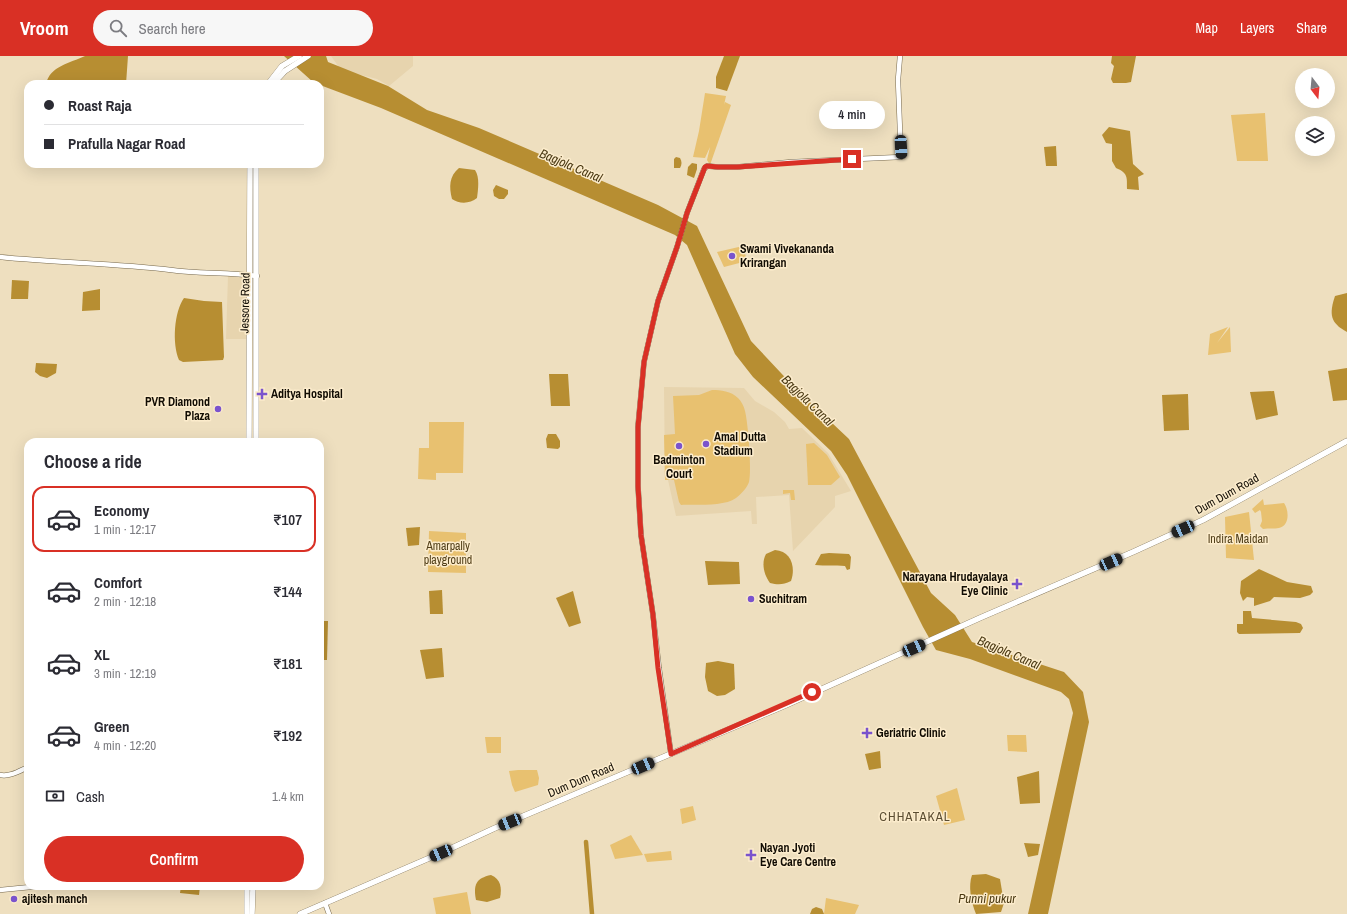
<!DOCTYPE html>
<html lang="en">
<head>
<meta charset="utf-8">
<style>
	body { margin:0; font-family:"Archivo Narrow",sans-serif; background:#f7f7f7; color:#2b2b33; height:100vh; display:flex; flex-direction:column; font-size:15px; white-space:nowrap }
	* { box-sizing:border-box; margin:0 }
	p { font-size:13px; color:#7c7c81 }
	.icon { flex:none; width:22px; height:22px; fill:none; stroke:currentColor; stroke-width:2; stroke-linecap:round; stroke-linejoin:round }
	.map { position:relative; flex:1; overflow:hidden }
	.panel { position:absolute; left:24px; top:382px; width:300px; height:452px; display:flex; flex-direction:column; background:#fff; border-radius:12px; box-shadow:0 4px 16px #0002 }
	.panel>* { flex:none }
	.banner { position:absolute; left:24px; top:24px; width:300px; height:88px; border-radius:12px; box-shadow:0 4px 16px #0002; display:grid; align-content:center; height:88px; padding:0 20px; background:#fff }
	.needle { width:26px; rotate:164deg }
	.buttons { position:absolute; left:1295px; top:12px; display:grid; gap:8px }
	.buttons a { display:grid; place-items:center; width:40px; height:40px; border-radius:50%; background:#fff; box-shadow:0 4px 16px #0002; font-size:20px }
	.end { position:absolute; width:18px; height:18px; margin:-9px; border:5px solid #d93025; background:#fff; box-shadow:0 0 0 2px #fff }
	.from { border-radius:50% }
	.bubble { position:absolute; height:28px; border-radius:14px; background:#fff; box-shadow:0 4px 16px #0002; font-size:13px; font-weight:600; line-height:28px; text-align:center }
	.car { position:absolute; width:12px; height:24px; margin:-12px -6px; border-radius:5px; box-shadow:0 0 3px 1px #0007; background:linear-gradient(#222 24%,#8ab4d8 0 40%,#222 0 76%,#8ab4d8 0 86%,#222 0) }
	.banner b { display:flex; align-items:center; gap:14px; height:38px; font-size:15px }
	.banner b+b { border-top:1px solid #e1e1e2 }
	.banner i { width:10px; height:10px; background:#2b2b33 }
	ul { padding:0; list-style:none }
	li { display:flex; align-items:center; gap:12px; height:66px; margin:0 8px 6px; padding:0 12px; border:2px solid transparent; border-radius:12px }
	li div { flex:1 }
	li b { display:block; font-size:15px }
	li em { font-style:normal; font-weight:600 }
	li.active { border-color:#d93025 }
	li>.icon { width:36px; height:36px; stroke-width:1.5 }
	h2 { padding:0 20px; font-size:18px; line-height:48px }
	.pay { display:flex; align-items:center; gap:10px; height:44px; padding:0 20px; font-size:15px }
	.pay p { margin-inline-start:auto }
	.cta { display:flex; gap:8px; margin-top:auto; padding:8px 20px }
	.cta a { flex:1; height:46px; border-radius:24px; background:#d93025; color:#fff; font-size:16px; font-weight:600; line-height:46px; text-align:center }
	header { display:flex; align-items:center; gap:24px; box-sizing:border-box; height:56px; padding:0 20px; background:#d93025; color:#fff }
	header strong { font-size:19px }
	nav { display:flex; gap:22px; margin-inline-start:auto; font-size:14px }
	.search { width:280px; height:36px; background:#f7f7f7; display:flex; align-items:center; gap:10px; box-sizing:border-box; padding:0 14px; border-radius:22px; color:#7c7c81; font-size:15px }
	.map>svg:first-child { display:block }
	.built { fill:#e7d4ae }
	.green { fill:#e8c170 }
	.water { fill:#b78e32 }
	.lines { fill:none; stroke-linecap:round; stroke-linejoin:round }
	.canal { stroke:#b78e32; stroke-width:4.5 }
	.tertiary-casing { stroke:#76684c; stroke-width:5.5 }
	.primary-casing { stroke:#76684c; stroke-width:6 }
	.tertiary { stroke:#fff; stroke-width:4.5 }
	.primary { stroke:#fff; stroke-width:5.5 }
	.route { stroke:#d93025; stroke-width:5 }
	.poi-dot { fill:#7a53cd; stroke:#fceccc; stroke-width:1.5 }
	.labels { text-anchor:middle; stroke-width:3; stroke-linejoin:round; paint-order:stroke }
	.poi-label { font-size:12px; font-weight:bold; fill:#110c03; stroke:#fceccc; text-anchor:start }
	.street-label { font-size:12px; fill:#110c03; stroke:#fceccc }
	.park-label { font-size:12px; fill:#503e18; stroke:#fceccc }
	.water-label { font-size:13px; font-style:italic; fill:#493812; stroke:#fceccc }
	.neighbourhood-label { font-size:13px; letter-spacing:1px; fill:#5b4d32; stroke:#fceccc }
</style>
</head>
<body>
<header>
<strong>Vroom</strong>
<div class="search"><svg class="icon" aria-label="search" viewBox="0 0 24 24"><circle cx="10" cy="10" r="6"/><path d="M15 15l6 6"/></svg>Search here</div>
<nav><a>Map</a><a>Layers</a><a>Share</a></nav>
</header>
<div class="map">
<svg width="1347" height="858" viewBox="0 0 1347 858">
	<rect width="100%" height="100%" fill="#eedfbf"/>
	<g class="built">
		<polygon points="331,0 413,0 413,10 389,30 377,23 341,14"/>
		<polygon points="228,220 249,221 247,283 226,283"/>
		<polygon points="664,331 744,332 755,345 774,356 785,366 789,373 802,372 828,397 851,435 835,440 835,451 793,495 789,439 756,441 757,468 752,468 751,455 676,460 668,424 665,424"/>
	</g>
	<g class="green">
		<polygon points="705,37 726,40 724,49 725,46 731,49 710,109 707,104 710,91 705,102 693,101 699,75"/>
		<polygon points="1265,57 1268,105 1237,105 1231,59"/>
		<polygon points="743,190 747,205 724,211 717,196"/>
		<polygon points="1228,271 1217,287 1230,271 1231,296 1208,299 1210,278"/>
		<path d="M712,334c9,0 19,1 26,8 3,3 6,8 7,13 3,11 7,61 4,71 -2,6 -8,12 -13,16 -12,9 -41,6 -55,7l-2,-3 -5,-22h-9l-1,-45 11,-1 -2,-38 26,-1z"/>
		<polygon points="429,366 464,366 463,417 436,417 436,424 418,423 419,392 429,392"/>
		<polygon points="814,387 827,399 840,421 831,429 808,429 806,388"/>
		<polygon points="783,434 794,434 795,444 791,444 790,437 783,438"/>
		<path d="M1263,443l1,6 20,-2c5,7 6,23 -5,25 -5,1 -10,0 -16,1l-3,-3 2,-5 -1,-9 -1,-2 -5,3 -3,-4z"/>
		<polygon points="1249,456 1254,504 1226,502 1225,461"/>
		<polygon points="429,475 466,477 466,517 428,516"/>
		<polygon points="1007,679 1026,679 1027,696 1008,695"/>
		<polygon points="485,681 501,681 501,697 487,697"/>
		<polygon points="518,714 537,714 539,722 538,729 515,736 512,729 509,715"/>
		<polygon points="957,732 965,764 944,769 936,740"/>
		<polygon points="693,750 696,764 682,768 680,753"/>
		<polygon points="631,779 643,799 615,803 610,789"/>
		<polygon points="671,795 672,804 647,806 644,798"/>
		<polygon points="467,836 471,858 436,858 433,842"/>
		<polygon points="826,842 859,849 855,858 824,858"/>
	</g>
	<g class="water">
		<path d="M85,0h43l-2,28h-80c4,-18 24,-21 39,-28z"/>
		<polygon points="284,0 326,0 328,6 388,30 427,54 479,72 658,149 697,170 751,285 796,333 849,383 931,537 955,559 972,586 1064,616 1083,636 1089,666 1048,858 1028,858 1073,657 1069,643 1061,636 970,603 936,594 923,571 847,419 831,395 753,321 735,298 687,189 675,179 381,52 320,29 320,28 313,26"/>
		<polygon points="724,0 740,0 727,35 716,32 716,21"/>
		<polygon points="1112,0 1136,0 1131,26 1126,27 1113,27 1111,23 1114,10 1111,7"/>
		<path d="M1109,71l21,4 3,33 11,10 -6,3 1,13 -12,-1c0,-12 1,-16 -11,-21l-4,-7v-17l-6,-1 -4,-8z"/>
		<polygon points="1056,90 1057,110 1046,110 1044,91"/>
		<path d="M676,101l4,1c2,3 2,7 0,10h-6v-9z"/>
		<polygon points="692,107 697,108 697,113 694,122 687,119 688,111"/>
		<path d="M459,112l16,2c5,7 3,20 2,28 -7,6 -18,6 -25,1 -3,-12 -3,-23 7,-31z"/>
		<polygon points="496,129 508,134 508,138 504,143 499,143 494,140 493,134"/>
		<polygon points="12,224 29,225 28,243 11,243"/>
		<polygon points="100,233 100,254 82,255 83,236"/>
		<path d="M1347,237v39c-17,-9 -18,-18 -12,-36z"/>
		<path d="M184,242l20,3 18,1 2,55 -1,3 -40,2 -4,-2c-7,-16 -5,-48 5,-62z"/>
		<polygon points="36,307 57,308 56,317 47,322 40,320 35,316"/>
		<polygon points="1347,312 1347,344 1333,345 1328,315"/>
		<polygon points="549,318 568,318 570,350 551,350"/>
		<polygon points="1274,335 1278,359 1256,364 1250,336"/>
		<polygon points="1188,338 1189,374 1164,375 1162,339"/>
		<polygon points="548,378 556,378 560,385 560,391 558,393 547,392 546,383"/>
		<polygon points="420,471 419,489 408,490 406,472"/>
		<path d="M775,494c16,1 21,17 16,31 -8,4 -13,4 -21,2 -6,-8 -9,-20 -4,-29z"/>
		<path d="M829,497l20,1 2,3 -1,12 -3,1 -2,-4c-10,-1 -20,0 -30,-1l6,-11z"/>
		<polygon points="705,505 739,506 740,528 708,529"/>
		<polygon points="1259,513 1287,526 1311,530 1313,536 1310,539 1300,542 1274,541 1270,545 1254,550 1254,542 1247,541 1243,545 1240,537 1241,525"/>
		<polygon points="442,534 443,558 430,558 429,535"/>
		<polygon points="573,535 581,567 569,571 556,542"/>
		<polygon points="1243,555 1251,555 1252,562 1296,566 1301,568 1303,572 1300,577 1239,578 1237,576 1237,568 1243,568"/>
		<polygon points="320,565 328,565 327,604 320,604"/>
		<polygon points="442,592 444,621 426,623 420,594"/>
		<polygon points="718,605 734,608 735,633 725,639 717,640 708,635 705,621 706,607"/>
		<polygon points="880,695 881,712 869,714 865,698"/>
		<polygon points="1039,715 1040,747 1020,748 1017,721"/>
		<polygon points="1024,787 1040,788 1038,799 1028,801"/>
		<path d="M986,818l14,5 4,24 -3,9 -25,2c-5,-12 -8,-28 -4,-39z"/>
		<path d="M491,819c10,4 11,13 9,23l-13,4 -11,-2c-3,-15 0,-22 15,-25z"/>
		<polygon points="181,830 200,830 199,839 180,837"/>
		<polygon points="816,851 822,853 824,858 810,858 812,853"/>
	</g>
	<g class="lines">
		<polyline class="canal" points="586,786 592,858"/>
		<g class="tertiary-casing">
			<g id="tertiary">
				<path d="M0,201c57,6 114,6 171,13 28,4 57,2 86,6"/>
				<polyline points="671,698 659,612 653,559 641,479 638,430 638,370 644,306 658,245 677,191 687,157 704,113 707,110 718,111 737,111 791,106 901,101 898,24 900,0"/>
				<path d="M0,719c10,2 19,-4 28,-8"/>
				<polyline points="0,834 41,830"/>
				<polyline points="325,847 329,858"/>
			</g>
		</g>
		<g class="primary-casing">
			<g id="primary">
				<polyline points="268,28 282,10 299,0"/>
				<polyline points="273,28 285,15 308,0"/>
				<polyline points="249,386 250,108"/>
				<polyline points="256,386 256,108"/>
				<polyline points="247,858 247,830"/>
				<polyline points="252,858 253,830"/>
				<polyline points="300,858 441,797 495,772 784,650 982,561 1133,496 1203,464 1347,385"/>
			</g>
		</g>
		<use href="#tertiary" class="tertiary"/>
		<use href="#primary" class="primary"/>
	</g>
	<g class="lines">
		<polyline class="route" points="812,636 671,698 658,612 653,559 641,479 638,430 638,371 644,306 658,245 677,191 687,157 705,111 707,110 718,111 737,111 852,103"/>
	</g>
	<g class="poi-dot">
		<circle cx="732" cy="200" r="4"/>
		<path d="M260 332h4v4h4v4h-4v4h-4v-4h-4v-4h4z"/>
		<circle cx="218" cy="353" r="4"/>
		<circle cx="706" cy="388" r="4"/>
		<circle cx="679" cy="390" r="4"/>
		<path d="M1015 522h4v4h4v4h-4v4h-4v-4h-4v-4h4z"/>
		<circle cx="751" cy="543" r="4"/>
		<path d="M865 671h4v4h4v4h-4v4h-4v-4h-4v-4h4z"/>
		<path d="M749 793h4v4h4v4h-4v4h-4v-4h-4v-4h4z"/>
		<circle cx="14" cy="843" r="4"/>
	</g>
	<g class="labels">
		<g class="poi-label">
			<text x="740" y="197">Swami Vivekananda<tspan x="740" dy="14">Krirangan</tspan></text>
			<text x="271" y="342">Aditya Hospital</text>
			<text x="210" y="350" text-anchor="end">PVR Diamond<tspan x="210" dy="14">Plaza</tspan></text>
			<text x="714" y="385">Amal Dutta<tspan x="714" dy="14">Stadium</tspan></text>
			<text x="679" y="408" text-anchor="middle">Badminton<tspan x="679" dy="14">Court</tspan></text>
			<text x="1008" y="525" text-anchor="end">Narayana Hrudayalaya<tspan x="1008" dy="14">Eye Clinic</tspan></text>
			<text x="759" y="547">Suchitram</text>
			<text x="876" y="681">Geriatric Clinic</text>
			<text x="760" y="796">Nayan Jyoti<tspan x="760" dy="14">Eye Care Centre</tspan></text>
			<text x="22" y="847">ajitesh manch</text>
		</g>
		<g class="street-label">
			<text transform="translate(245 247) rotate(-89)" y="4">Jessore Road</text>
			<text transform="translate(1227 438) rotate(-29)" y="4">Dum Dum Road</text>
			<text transform="translate(581 724) rotate(-23)" y="4">Dum Dum Road</text>
		</g>
		<g class="park-label">
			<text x="1238" y="487">Indira Maidan</text>
			<text x="448" y="494">Amarpally<tspan x="448" dy="14">playground</tspan></text>
		</g>
		<g class="water-label">
			<text transform="translate(571 109) rotate(23)" y="5">Bagjola Canal</text>
			<text transform="translate(808 344) rotate(44)" y="5">Bagjola Canal</text>
			<text transform="translate(1009 596) rotate(23)" y="5">Bagjola Canal</text>
			<text x="987" y="847">Punni pukur</text>
		</g>
		<g class="neighbourhood-label">
			<text x="915" y="765">CHHATAKAL</text>
		</g>
	</g>
</svg>
<div class="buttons">
<a><svg class="needle" viewBox="-14 -14 28 28"><path d="M0-13l5 13h-10z" fill="#e53935"/><path d="M0 13l5-13h-10z" fill="#7c7c81"/></svg></a>
<a><svg class="icon" aria-label="layers" viewBox="0 0 24 24"><path d="M12 4l9 5-9 5-9-5zM3 14l9 5 9-5"/></svg></a>
</div>
<i class="end from" style="left:812px;top:636px"></i>
<i class="end" style="left:852px;top:103px"></i>
<div class="bubble" style="left:819px;top:45px;width:66px">4 min</div>
<i class="car" style="left:901px;top:91px;rotate:177deg"></i>
<i class="car" style="left:1183px;top:473px;rotate:246deg"></i>
<i class="car" style="left:1111px;top:506px;rotate:66deg"></i>
<i class="car" style="left:914px;top:592px;rotate:66deg"></i>
<i class="car" style="left:643px;top:710px;rotate:67deg"></i>
<i class="car" style="left:510px;top:766px;rotate:248deg"></i>
<i class="car" style="left:441px;top:797px;rotate:247deg"></i>
<div class="banner">
<b><i class="from"></i>Roast Raja</b>
<b><i></i>Prafulla Nagar Road</b>
</div>
<section class="panel">
<h2>Choose a ride</h2>
<ul>
<li class="active"><svg class="icon" aria-label="car" viewBox="0 0 24 24"><path d="M5 17H2v-5l4-1 3-4h7l3 4 3 1v5h-3M9 17h6M6 11h13"/><circle cx="7" cy="17" r="2"/><circle cx="17" cy="17" r="2"/></svg><div><b>Economy</b><p>1 min · 12:17</p></div><em>₹107</em></li>
<li><svg class="icon" aria-label="car" viewBox="0 0 24 24"><path d="M5 17H2v-5l4-1 3-4h7l3 4 3 1v5h-3M9 17h6M6 11h13"/><circle cx="7" cy="17" r="2"/><circle cx="17" cy="17" r="2"/></svg><div><b>Comfort</b><p>2 min · 12:18</p></div><em>₹144</em></li>
<li><svg class="icon" aria-label="car" viewBox="0 0 24 24"><path d="M5 17H2v-5l4-1 3-4h7l3 4 3 1v5h-3M9 17h6M6 11h13"/><circle cx="7" cy="17" r="2"/><circle cx="17" cy="17" r="2"/></svg><div><b>XL</b><p>3 min · 12:19</p></div><em>₹181</em></li>
<li><svg class="icon" aria-label="car" viewBox="0 0 24 24"><path d="M5 17H2v-5l4-1 3-4h7l3 4 3 1v5h-3M9 17h6M6 11h13"/><circle cx="7" cy="17" r="2"/><circle cx="17" cy="17" r="2"/></svg><div><b>Green</b><p>4 min · 12:20</p></div><em>₹192</em></li>
</ul>
<div class="pay"><svg class="icon" aria-label="cash" viewBox="0 0 24 24"><path d="M3 7h18v10H3z"/><circle cx="12" cy="12" r="2"/></svg>Cash<p>1.4 km</p></div>
<div class="cta"><a>Confirm</a></div>
</section>
</div>
</body>
</html>
